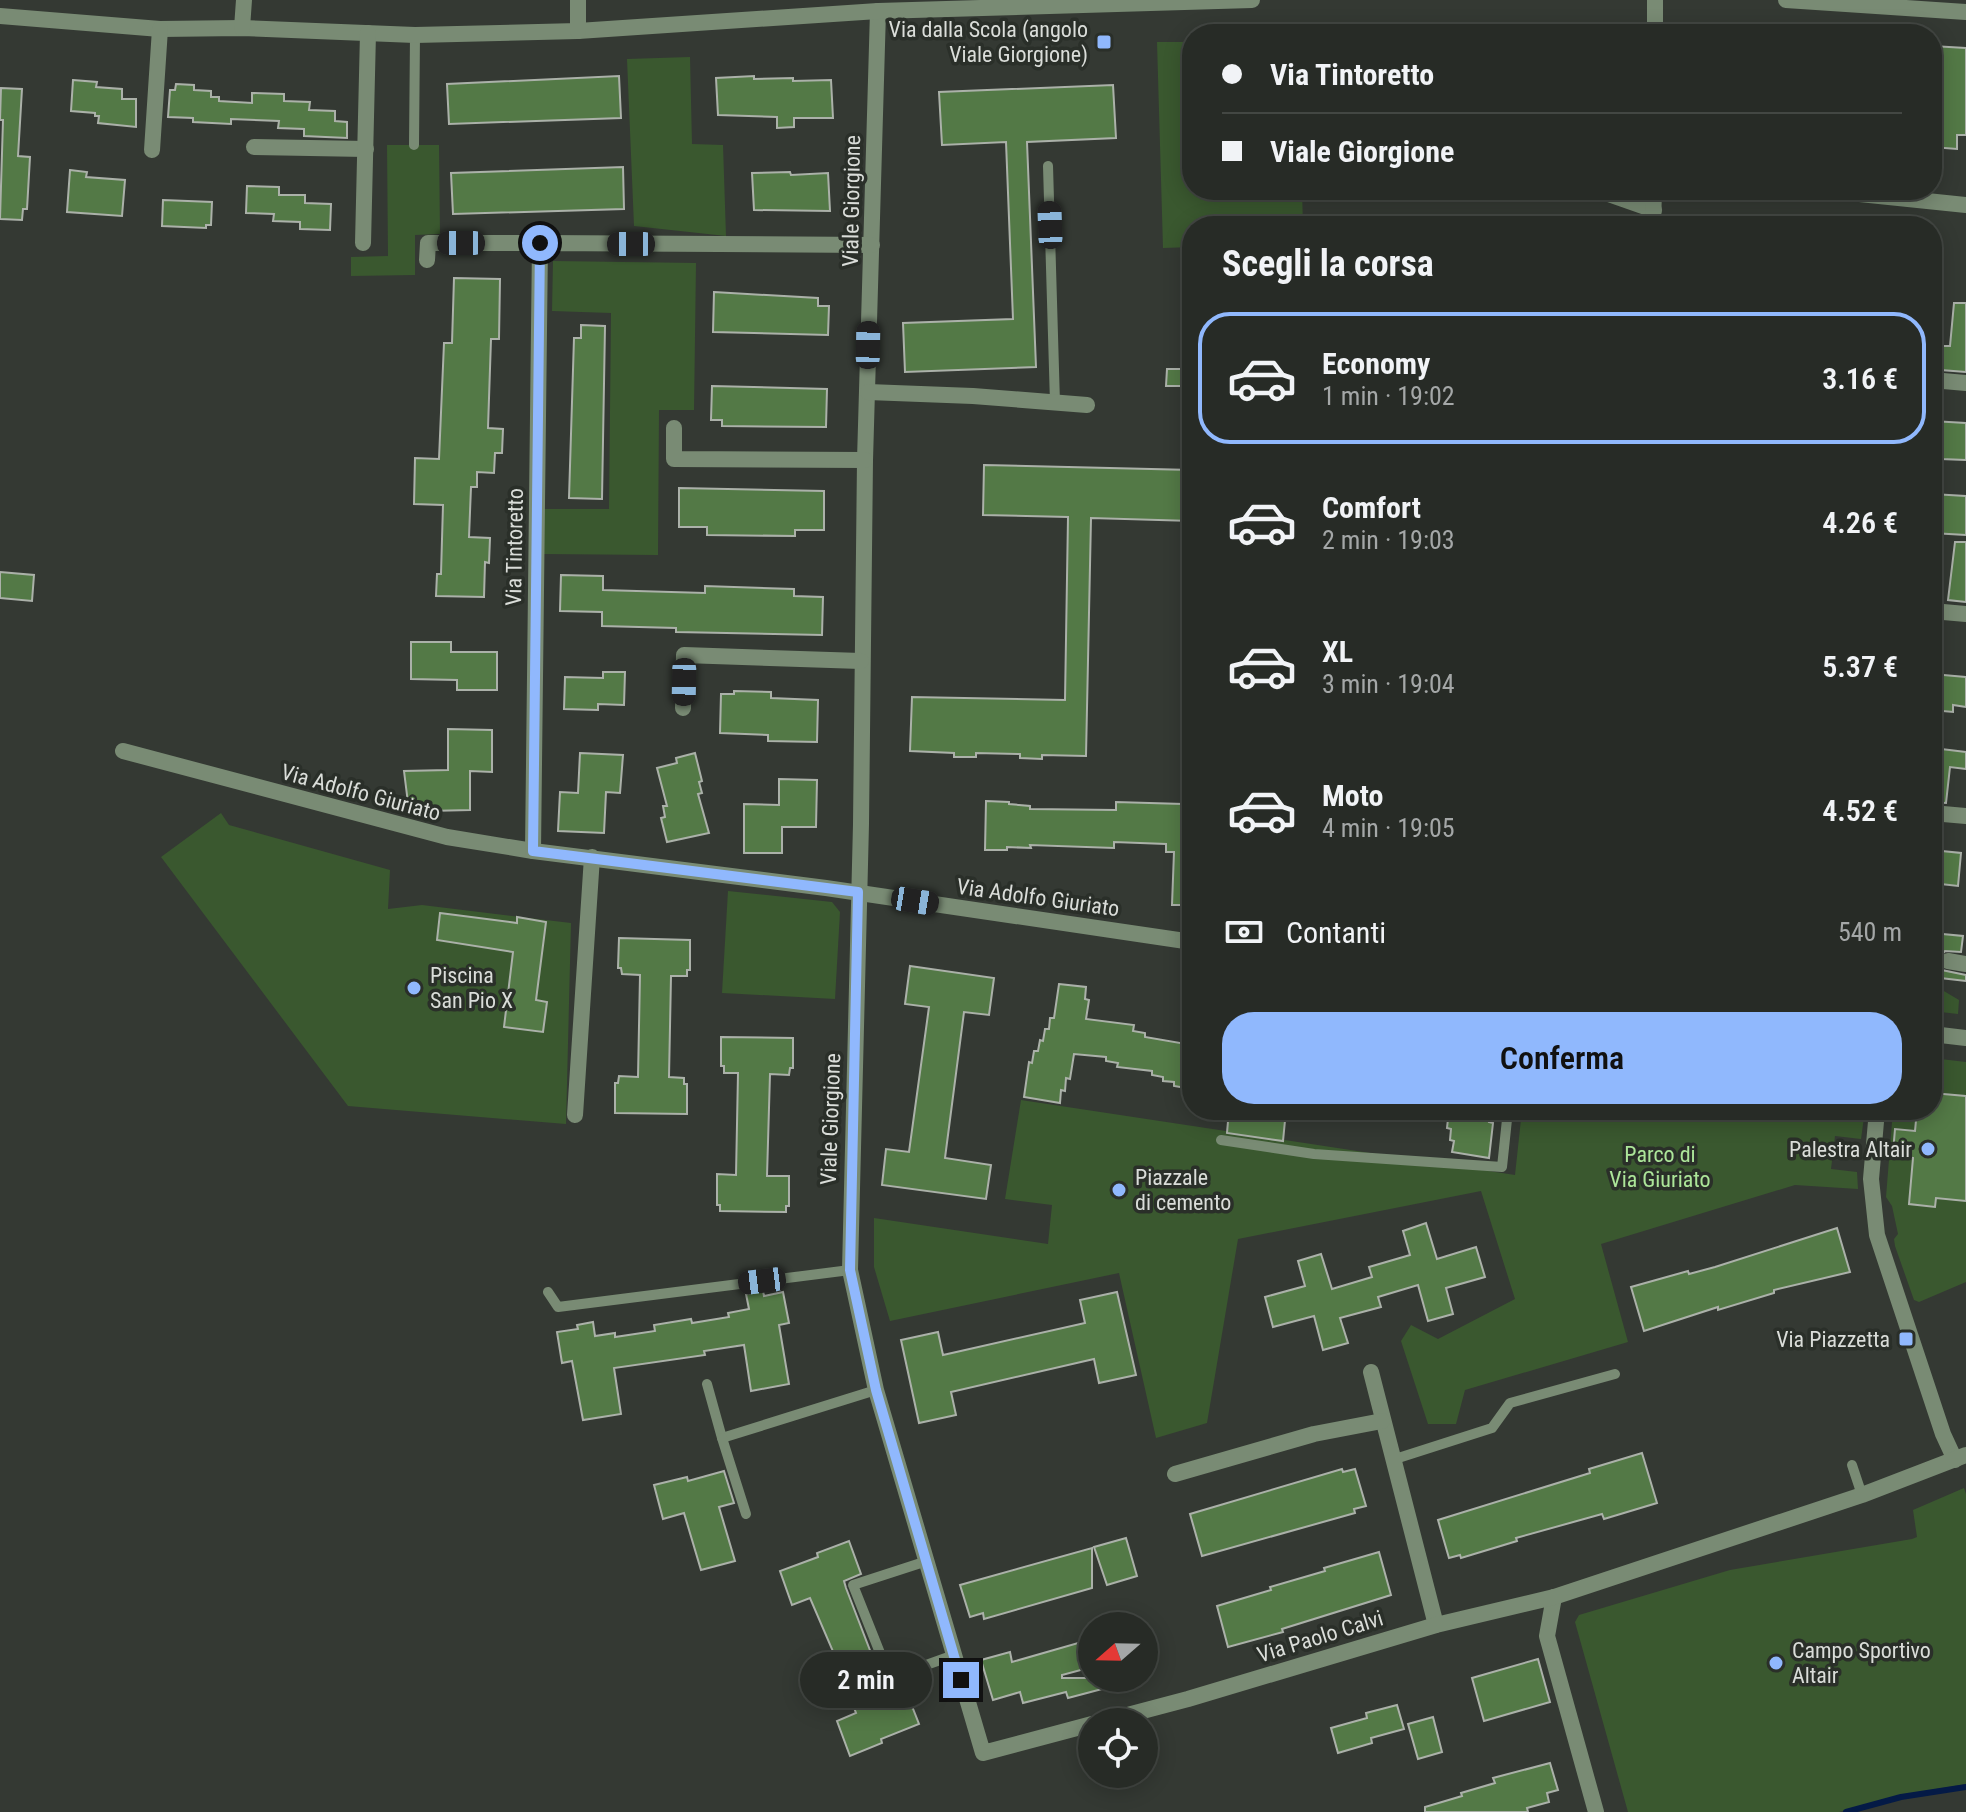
<!DOCTYPE html>
<html lang="it">
<head>
<meta charset="utf-8">
<style>
	body { margin:0; font-family:"Roboto Condensed",sans-serif; background:#2f332e; color:#f1f3f6; height:100vh; display:flex; flex-direction:column; font-size:30px; white-space:nowrap }
	* { box-sizing:border-box; margin:0 }
	p { font-size:26px; color:#a4a7a7 }
	.icon { flex:none; width:44px; height:44px; fill:none; stroke:currentColor; stroke-width:2; stroke-linecap:round; stroke-linejoin:round }
	.map { position:relative; flex:1; overflow:hidden }
	.sheet { position:absolute; left:1182px; top:216px; width:760px; height:904px; display:flex; flex-direction:column; background:#272b26; border-radius:32px; box-shadow:0 4px 20px #0003,0 0 0 2px #434743 }
	.sheet>* { flex:none }
	.guide { position:absolute; left:1182px; top:24px; width:760px; height:176px; border-radius:32px; box-shadow:0 4px 20px #0003,0 0 0 2px #434743; display:grid; align-content:center; height:176px; padding:0 40px; background:#272b26 }
	.needle { width:52px; rotate:250deg }
	.buttons { position:absolute; left:1078px; top:1612px; display:grid; gap:16px }
	.buttons a { display:grid; place-items:center; width:80px; height:80px; border-radius:50%; background:#272b26; box-shadow:0 4px 20px #0003,0 0 0 2px #434743; font-size:40px }
	.end { position:absolute; width:36px; height:36px; margin:-18px; border:10px solid #90b8fd; background:#111; box-shadow:0 0 0 4px #111 }
	.from { border-radius:50% }
	.bubble { position:absolute; height:56px; border-radius:28px; background:#272b26; box-shadow:0 4px 20px #0003,0 0 0 2px #434743; font-size:26px; font-weight:600; line-height:56px; text-align:center }
	.car { position:absolute; width:24px; height:48px; margin:-24px -12px; border-radius:10px; box-shadow:0 0 6px 2px #0007; background:linear-gradient(#222 24%,#8ab4d8 0 40%,#222 0 76%,#8ab4d8 0 86%,#222 0) }
	.guide b { display:flex; align-items:center; gap:28px; height:76px; font-size:30px }
	.guide b+b { border-top:2px solid #434743 }
	.guide i { width:20px; height:20px; background:#f1f3f6 }
	ul { padding:0; list-style:none }
	li { display:flex; align-items:center; gap:24px; height:132px; margin:0 16px 12px; padding:0 24px; border:4px solid transparent; border-radius:32px }
	li div { flex:1 }
	li b { display:block; font-size:30px }
	li em { font-style:normal; font-weight:600 }
	li.active { border-color:#90b8fd }
	li>.icon { width:72px; height:72px; stroke-width:1.5 }
	h2 { padding:0 40px; font-size:36px; line-height:96px }
	.pay { display:flex; align-items:center; gap:20px; height:88px; padding:0 40px; font-size:30px }
	.pay p { margin-inline-start:auto }
	.button { display:flex; gap:16px; margin-top:auto; padding:16px 40px }
	.button a { flex:1; height:92px; border-radius:32px; background:#90b8fd; color:#111; font-size:32px; font-weight:600; line-height:92px; text-align:center }
	.map>svg:first-child { display:block }
	.green { fill:#3a582f }
	.lines { fill:none; stroke-linecap:round; stroke-linejoin:round }
	.stream { stroke:#041a46; stroke-width:6 }
	.building { fill:#537946; stroke:#abb1a9; stroke-width:2 }
	.lane { stroke:#798b74; stroke-width:10 }
	.street { stroke:#798b74; stroke-width:16 }
	.route { stroke:#90b8fd; stroke-width:10 }
	.poi-dot { fill:#90b8fd; stroke:#2a2f29; stroke-width:3 }
	.labels { text-anchor:middle; stroke-width:7; stroke-linejoin:round; paint-order:stroke }
	.poi-label { font-size:22px; fill:#daddd9; stroke:#2a2f29; text-anchor:end }
	.street-label { font-size:22px; fill:#daddd9; stroke:#2a2f29 }
	.park-label { font-size:22px; fill:#ace599; stroke:#2a2f29 }
</style>
</head>
<body>
<div class="map">
<svg width="1966" height="1812" viewBox="0 0 1966 1812">
	<rect width="100%" height="100%" fill="#343933"/>
	<g class="green">
		<polygon points="1157,42 1192,42 1192,190 1302,190 1303,226 1192,226 1192,247 1163,248"/>
		<polygon points="690,57 692,144 723,145 726,236 634,226 627,59"/>
		<polygon points="387,145 439,145 440,234 415,235 415,275 351,276 351,257 388,256"/>
		<polygon points="553,261 696,263 694,410 659,410 658,555 543,554 543,509 609,509 611,313 552,311"/>
		<polygon points="221,813 229,825 390,870 388,909 422,905 571,923 566,1124 348,1106 161,857"/>
		<polygon points="728,891 832,902 840,912 835,999 722,993"/>
		<polygon points="1932,984 1959,1000 1958,1014 1932,1011"/>
		<polygon points="1932,1058 1966,1062 1966,1282 1919,1302 1914,1300 1895,1246 1894,1239 1898,1234 1892,1206 1886,1197 1893,1110 1932,1110"/>
		<polygon points="1021,1100 1515,1175 1522,1110 1865,1110 1861,1139 1835,1136 1831,1169 1857,1172 1858,1189 1795,1185 1601,1244 1628,1342 1465,1390 1456,1424 1428,1424 1401,1341 1411,1325 1438,1339 1515,1299 1481,1191 1238,1239 1207,1423 1156,1438 1119,1273 890,1321 874,1267 874,1218 1048,1244 1052,1205 1005,1199"/>
		<polygon points="1964,1488 1966,1494 1966,1784 1901,1795 1839,1812 1628,1812 1575,1622 1579,1615 1730,1570 1912,1539 1917,1537 1913,1510"/>
	</g>
	<g class="lines">
		<polyline class="stream" points="1846,1812 1901,1797 1966,1787"/>
	</g>
	<g class="building">
		<polygon points="1932,46 1966,48 1966,135 1957,135 1957,149 1932,147"/>
		<polygon points="619,76 621,118 449,124 447,84"/>
		<polygon points="754,76 754,79 793,78 793,81 831,80 833,118 794,118 794,127 777,128 777,117 718,115 716,78"/>
		<polygon points="73,80 97,82 96,87 122,89 122,99 136,99 136,127 98,123 99,116 95,116 95,113 71,111"/>
		<polygon points="176,84 194,85 194,90 211,91 211,97 219,97 219,101 252,103 252,93 284,94 284,101 310,102 309,110 335,111 335,121 347,122 347,138 304,136 304,129 278,128 279,121 231,119 231,124 193,122 193,118 168,117 170,90 175,90"/>
		<polygon points="1113,85 1116,138 1027,142 1036,367 905,372 903,323 1013,319 1006,142 942,145 939,92"/>
		<polygon points="1,88 22,89 18,156 30,157 27,209 23,209 22,220 0,219 3,120 0,120"/>
		<polygon points="623,167 624,209 453,214 451,173"/>
		<polygon points="70,170 87,172 86,177 125,180 122,216 67,212"/>
		<polygon points="790,172 791,175 828,173 830,211 754,210 752,173"/>
		<polygon points="247,186 279,187 279,195 305,195 305,203 331,204 330,230 300,229 300,222 273,221 274,214 246,213"/>
		<polygon points="163,200 212,202 211,225 206,225 206,228 162,226"/>
		<polygon points="454,278 500,279 499,339 491,339 488,428 503,429 502,453 495,453 494,473 477,472 477,487 471,487 469,537 490,538 489,563 485,562 484,597 436,596 437,574 441,574 443,505 414,504 415,458 439,459 444,343 452,343"/>
		<polygon points="714,292 818,298 818,306 829,306 828,335 713,332"/>
		<polygon points="1954,303 1966,303 1966,372 1941,370 1943,346 1950,346"/>
		<polygon points="581,325 605,326 602,499 569,498 574,338 581,338"/>
		<polygon points="1167,369 1192,369 1192,386 1166,386"/>
		<polygon points="712,386 827,389 826,427 722,426 722,420 711,420"/>
		<polygon points="1932,421 1966,423 1966,460 1941,459 1942,453 1932,452"/>
		<polygon points="984,465 1192,470 1192,521 1091,518 1086,756 1042,755 1042,759 1020,758 1020,754 976,753 976,757 954,757 954,753 910,751 912,697 1065,700 1068,517 983,515"/>
		<polygon points="679,488 824,491 824,530 795,530 795,536 707,535 707,527 679,527"/>
		<polygon points="1932,494 1966,496 1966,535 1932,533"/>
		<polygon points="1955,542 1966,542 1966,602 1948,600"/>
		<polygon points="0,572 34,575 32,601 0,598"/>
		<polygon points="561,575 603,576 603,590 705,593 705,586 794,589 794,596 823,597 822,635 676,632 676,628 602,626 602,612 560,611"/>
		<polygon points="411,642 451,642 451,652 497,652 497,690 457,690 457,680 411,679"/>
		<polygon points="603,672 625,672 624,705 598,704 598,710 564,709 565,677 603,678"/>
		<polygon points="1932,674 1966,677 1966,707 1953,705 1953,712 1932,710"/>
		<polygon points="734,691 771,692 771,698 818,700 817,742 768,741 768,735 720,733 721,694 734,694"/>
		<polygon points="448,729 492,730 492,772 470,771 470,810 429,811 429,803 408,803 404,771 448,770"/>
		<polygon points="1933,748 1966,752 1966,769 1950,767 1946,803 1932,802"/>
		<polygon points="580,753 623,755 620,793 606,792 604,833 558,831 560,792 578,793"/>
		<polygon points="695,753 702,781 699,782 702,793 698,794 709,833 667,842 661,818 665,817 663,806 667,806 657,768 677,763 676,758"/>
		<polygon points="779,779 817,780 816,827 782,827 782,853 744,853 744,804 779,805"/>
		<polygon points="986,801 1009,802 1009,804 1030,806 1030,809 1116,810 1116,802 1183,804 1183,834 1185,834 1186,839 1192,839 1192,905 1172,905 1174,852 1166,852 1166,844 1114,842 1114,848 1030,845 1031,848 1007,847 1007,850 985,850"/>
		<polygon points="1932,850 1961,853 1958,886 1932,883"/>
		<polygon points="440,913 517,923 517,917 546,922 536,1000 547,1002 543,1032 504,1027 513,952 437,940"/>
		<polygon points="1932,933 1963,936 1961,952 1945,951 1937,960 1942,970 1966,975 1966,981 1932,977"/>
		<polygon points="619,938 690,940 690,970 687,970 687,976 671,976 669,1077 684,1078 684,1084 687,1084 687,1114 615,1113 615,1083 618,1083 619,1076 638,1077 640,975 622,974 621,968 618,968"/>
		<polygon points="910,966 994,978 989,1015 964,1012 945,1158 991,1165 986,1199 882,1185 886,1149 909,1152 929,1007 905,1004"/>
		<polygon points="1059,984 1086,987 1085,999 1089,1000 1086,1019 1134,1025 1133,1031 1145,1033 1145,1037 1192,1045 1192,1089 1174,1086 1174,1082 1163,1081 1163,1077 1152,1075 1152,1071 1117,1067 1118,1063 1106,1061 1106,1057 1074,1054 1070,1079 1066,1078 1065,1091 1061,1090 1060,1103 1024,1097 1029,1062 1032,1063 1034,1051 1038,1051 1040,1040 1043,1041 1045,1029 1049,1029 1050,1018 1054,1018"/>
		<polygon points="721,1037 793,1038 793,1068 790,1068 789,1075 770,1074 767,1176 789,1176 789,1206 786,1206 786,1212 720,1211 720,1205 717,1205 717,1174 736,1175 738,1073 724,1073 724,1066 721,1066"/>
		<polygon points="1932,1093 1966,1096 1966,1201 1936,1198 1935,1207 1909,1204 1913,1158 1893,1153 1895,1129 1915,1131 1917,1110 1932,1110"/>
		<polygon points="1229,1110 1286,1110 1283,1141 1227,1133"/>
		<polygon points="1449,1110 1490,1110 1489,1122 1493,1123 1489,1158 1452,1152 1454,1141 1450,1140 1451,1129 1447,1128"/>
		<polygon points="1426,1223 1437,1259 1476,1247 1485,1277 1446,1288 1453,1314 1428,1321 1418,1285 1378,1297 1381,1307 1340,1318 1348,1343 1323,1350 1314,1316 1273,1327 1265,1297 1305,1286 1298,1261 1321,1254 1332,1289 1372,1277 1369,1267 1410,1255 1403,1231"/>
		<polygon points="1837,1228 1850,1272 1774,1290 1774,1293 1718,1310 1718,1307 1644,1331 1631,1287 1688,1271 1689,1274 1715,1267"/>
		<polygon points="763,1291 764,1296 783,1292 789,1323 779,1325 789,1384 751,1391 744,1345 704,1351 705,1355 614,1368 621,1414 583,1420 572,1361 562,1363 557,1332 578,1329 577,1325 593,1322 595,1336 615,1333 615,1337 655,1331 654,1325 691,1319 692,1323 729,1317 728,1313 749,1309 746,1294"/>
		<polygon points="1117,1292 1136,1375 1099,1383 1094,1359 951,1392 956,1415 919,1423 901,1340 938,1332 943,1355 1085,1323 1080,1300"/>
		<polygon points="1642,1453 1657,1503 1604,1519 1602,1514 1516,1538 1517,1541 1461,1558 1460,1555 1449,1558 1438,1520 1590,1473 1589,1469"/>
		<polygon points="1342,1469 1343,1472 1355,1469 1366,1506 1354,1509 1355,1513 1202,1556 1190,1514"/>
		<polygon points="724,1471 734,1503 719,1507 735,1561 701,1570 684,1513 663,1519 654,1485 687,1477 688,1481"/>
		<polygon points="1126,1538 1137,1576 1107,1585 1094,1547"/>
		<polygon points="849,1541 861,1574 844,1581 846,1588 888,1697 906,1691 919,1724 881,1739 882,1743 850,1756 837,1721 856,1713 832,1649 810,1598 792,1605 780,1571 818,1557 817,1553"/>
		<polygon points="1092,1548 1092,1588 984,1619 983,1613 970,1617 960,1585"/>
		<polygon points="1379,1552 1391,1595 1282,1629 1283,1632 1228,1647 1217,1606 1271,1590 1270,1587 1325,1571 1324,1568"/>
		<polygon points="1092,1639 1092,1667 1062,1675 1062,1678 1120,1678 1121,1684 1068,1698 1066,1692 1023,1703 1020,1692 993,1700 981,1660 1010,1652 1012,1662"/>
		<polygon points="1538,1659 1550,1702 1484,1721 1472,1678"/>
		<polygon points="1397,1705 1404,1729 1371,1738 1372,1743 1338,1753 1331,1728 1367,1718 1366,1713"/>
		<polygon points="1433,1717 1442,1752 1418,1759 1408,1724"/>
		<polygon points="1550,1763 1558,1790 1547,1793 1549,1802 1527,1808 1528,1812 1425,1812 1425,1807 1462,1796 1461,1793 1495,1783 1493,1778"/>
	</g>
	<g class="lines">
		<g class="lane">
			<polyline points="414,145 415,35"/>
			<polyline points="1048,166 1055,403"/>
			<polyline points="1221,1140 1314,1154 1502,1167 1508,1110"/>
			<polyline points="548,1292 558,1307 850,1270"/>
			<polyline points="707,1384 722,1438 876,1390"/>
			<polyline points="722,1438 746,1514"/>
			<polyline points="1392,1460 1492,1428 1510,1403 1615,1374"/>
			<polyline points="1852,1465 1862,1495"/>
			<polyline points="927,1561 853,1585 890,1678 954,1655"/>
		</g>
		<g class="street">
			<polyline points="1786,0 1966,12"/>
			<polyline points="878,11 865,460 861,824 850,1270 876,1390 983,1753 1092,1724"/>
			<polyline points="0,16 160,29 242,28 415,35 578,31 878,11 1252,0"/>
			<polyline points="242,28 244,0"/>
			<polyline points="578,31 578,0"/>
			<polyline points="1655,34 1655,0"/>
			<polyline points="254,147 366,149"/>
			<polyline points="152,150 160,29"/>
			<polyline points="1597,190 1654,210"/>
			<polyline points="1821,190 1966,205"/>
			<polyline points="1653,226 1654,190"/>
			<polyline points="363,243 368,33"/>
			<polyline points="427,260 428,243 540,243"/>
			<polyline points="1932,380 1966,383"/>
			<polyline points="868,392 973,396 1087,405"/>
			<polyline points="674,428 674,459 865,460"/>
			<polyline points="1932,611 1966,614"/>
			<polyline points="683,708 684,655 861,661"/>
			<polyline points="123,751 447,837 533,851 826,888 1192,942"/>
			<polyline points="1932,813 1966,816"/>
			<polyline points="533,851 540,243 872,245"/>
			<polyline points="1948,961 1966,964"/>
			<polyline points="1932,1034 1966,1038"/>
			<polyline points="1877,1110 1871,1179 1877,1235 1943,1434 1955,1460"/>
			<polyline points="575,1115 592,857"/>
			<polyline points="1371,1372 1436,1625"/>
			<polyline points="1175,1474 1314,1434 1382,1421"/>
			<polyline points="1554,1597 1547,1636 1596,1812"/>
			<polyline points="1101,1722 1188,1699 1436,1625 1554,1597 1862,1495 1966,1455"/>
		</g>
	</g>
	<g class="lines">
		<polyline class="route" points="540,243 533,851 858,892 850,1270 876,1390 961,1680"/>
	</g>
	<g class="poi-dot">
		<rect x="1096" y="34" width="16" height="16" rx="4"/>
		<circle cx="414" cy="988" r="8"/>
		<circle cx="1928" cy="1149" r="8"/>
		<circle cx="1119" cy="1190" r="8"/>
		<rect x="1898" y="1331" width="16" height="16" rx="4"/>
		<circle cx="1776" cy="1663" r="8"/>
	</g>
	<g class="labels">
		<g class="poi-label">
			<text x="1088" y="37">Via dalla Scola (angolo<tspan x="1088" dy="25">Viale Giorgione)</tspan></text>
			<text x="430" y="983" text-anchor="start">Piscina<tspan x="430" dy="25">San Pio X</tspan></text>
			<text x="1912" y="1157">Palestra Altair</text>
			<text x="1135" y="1185" text-anchor="start">Piazzale<tspan x="1135" dy="25">di cemento</tspan></text>
			<text x="1890" y="1347">Via Piazzetta</text>
			<text x="1792" y="1658" text-anchor="start">Campo Sportivo<tspan x="1792" dy="25">Altair</tspan></text>
		</g>
		<g class="street-label">
			<text transform="translate(851 201) rotate(-89)" y="8">Viale Giorgione</text>
			<text transform="translate(514 547) rotate(-89)" y="8">Via Tintoretto</text>
			<text transform="translate(361 792) rotate(15)" y="8">Via Adolfo Giuriato</text>
			<text transform="translate(1038 897) rotate(8)" y="8">Via Adolfo Giuriato</text>
			<text transform="translate(830 1119) rotate(-88)" y="8">Viale Giorgione</text>
			<text transform="translate(1320 1636) rotate(-17)" y="8">Via Paolo Calvi</text>
		</g>
		<g class="park-label">
			<text x="1660" y="1162">Parco di<tspan x="1660" dy="25">Via Giuriato</tspan></text>
		</g>
	</g>
</svg>
<div class="buttons">
<a><svg class="needle" viewBox="-14 -14 28 28"><path d="M0-13l5 13h-10z" fill="#e53935"/><path d="M0 13l5-13h-10z" fill="#a4a7a7"/></svg></a>
<a><svg class="icon" aria-label="locate" viewBox="0 0 24 24"><circle cx="12" cy="12" r="6"/><path d="M12 2v4M12 18v4M2 12h4M18 12h4"/></svg></a>
</div>
<i class="end from" style="left:540px;top:243px"></i>
<i class="end" style="left:961px;top:1680px"></i>
<div class="bubble" style="left:800px;top:1652px;width:132px">2 min</div>
<i class="car" style="left:1050px;top:225px;rotate:358deg"></i>
<i class="car" style="left:461px;top:243px;rotate:270deg"></i>
<i class="car" style="left:631px;top:244px;rotate:270deg"></i>
<i class="car" style="left:868px;top:345px;rotate:1deg"></i>
<i class="car" style="left:684px;top:682px;rotate:181deg"></i>
<i class="car" style="left:915px;top:901px;rotate:99deg"></i>
<i class="car" style="left:762px;top:1281px;rotate:263deg"></i>
<div class="guide">
<b><i class="from"></i>Via Tintoretto</b>
<b><i></i>Viale Giorgione</b>
</div>
<section class="sheet">
<h2>Scegli la corsa</h2>
<ul>
<li class="active"><svg class="icon" aria-label="car" viewBox="0 0 24 24"><path d="M5 17H2v-5l4-1 3-4h7l3 4 3 1v5h-3M9 17h6M6 11h13"/><circle cx="7" cy="17" r="2"/><circle cx="17" cy="17" r="2"/></svg><div><b>Economy</b><p>1 min · 19:02</p></div><em>3.16 €</em></li>
<li><svg class="icon" aria-label="car" viewBox="0 0 24 24"><path d="M5 17H2v-5l4-1 3-4h7l3 4 3 1v5h-3M9 17h6M6 11h13"/><circle cx="7" cy="17" r="2"/><circle cx="17" cy="17" r="2"/></svg><div><b>Comfort</b><p>2 min · 19:03</p></div><em>4.26 €</em></li>
<li><svg class="icon" aria-label="car" viewBox="0 0 24 24"><path d="M5 17H2v-5l4-1 3-4h7l3 4 3 1v5h-3M9 17h6M6 11h13"/><circle cx="7" cy="17" r="2"/><circle cx="17" cy="17" r="2"/></svg><div><b>XL</b><p>3 min · 19:04</p></div><em>5.37 €</em></li>
<li><svg class="icon" aria-label="car" viewBox="0 0 24 24"><path d="M5 17H2v-5l4-1 3-4h7l3 4 3 1v5h-3M9 17h6M6 11h13"/><circle cx="7" cy="17" r="2"/><circle cx="17" cy="17" r="2"/></svg><div><b>Moto</b><p>4 min · 19:05</p></div><em>4.52 €</em></li>
</ul>
<div class="pay"><svg class="icon" aria-label="cash" viewBox="0 0 24 24"><path d="M3 7h18v10H3z"/><circle cx="12" cy="12" r="2"/></svg>Contanti<p>540 m</p></div>
<div class="button"><a>Conferma</a></div>
</section>
</div>
</body>
</html>
